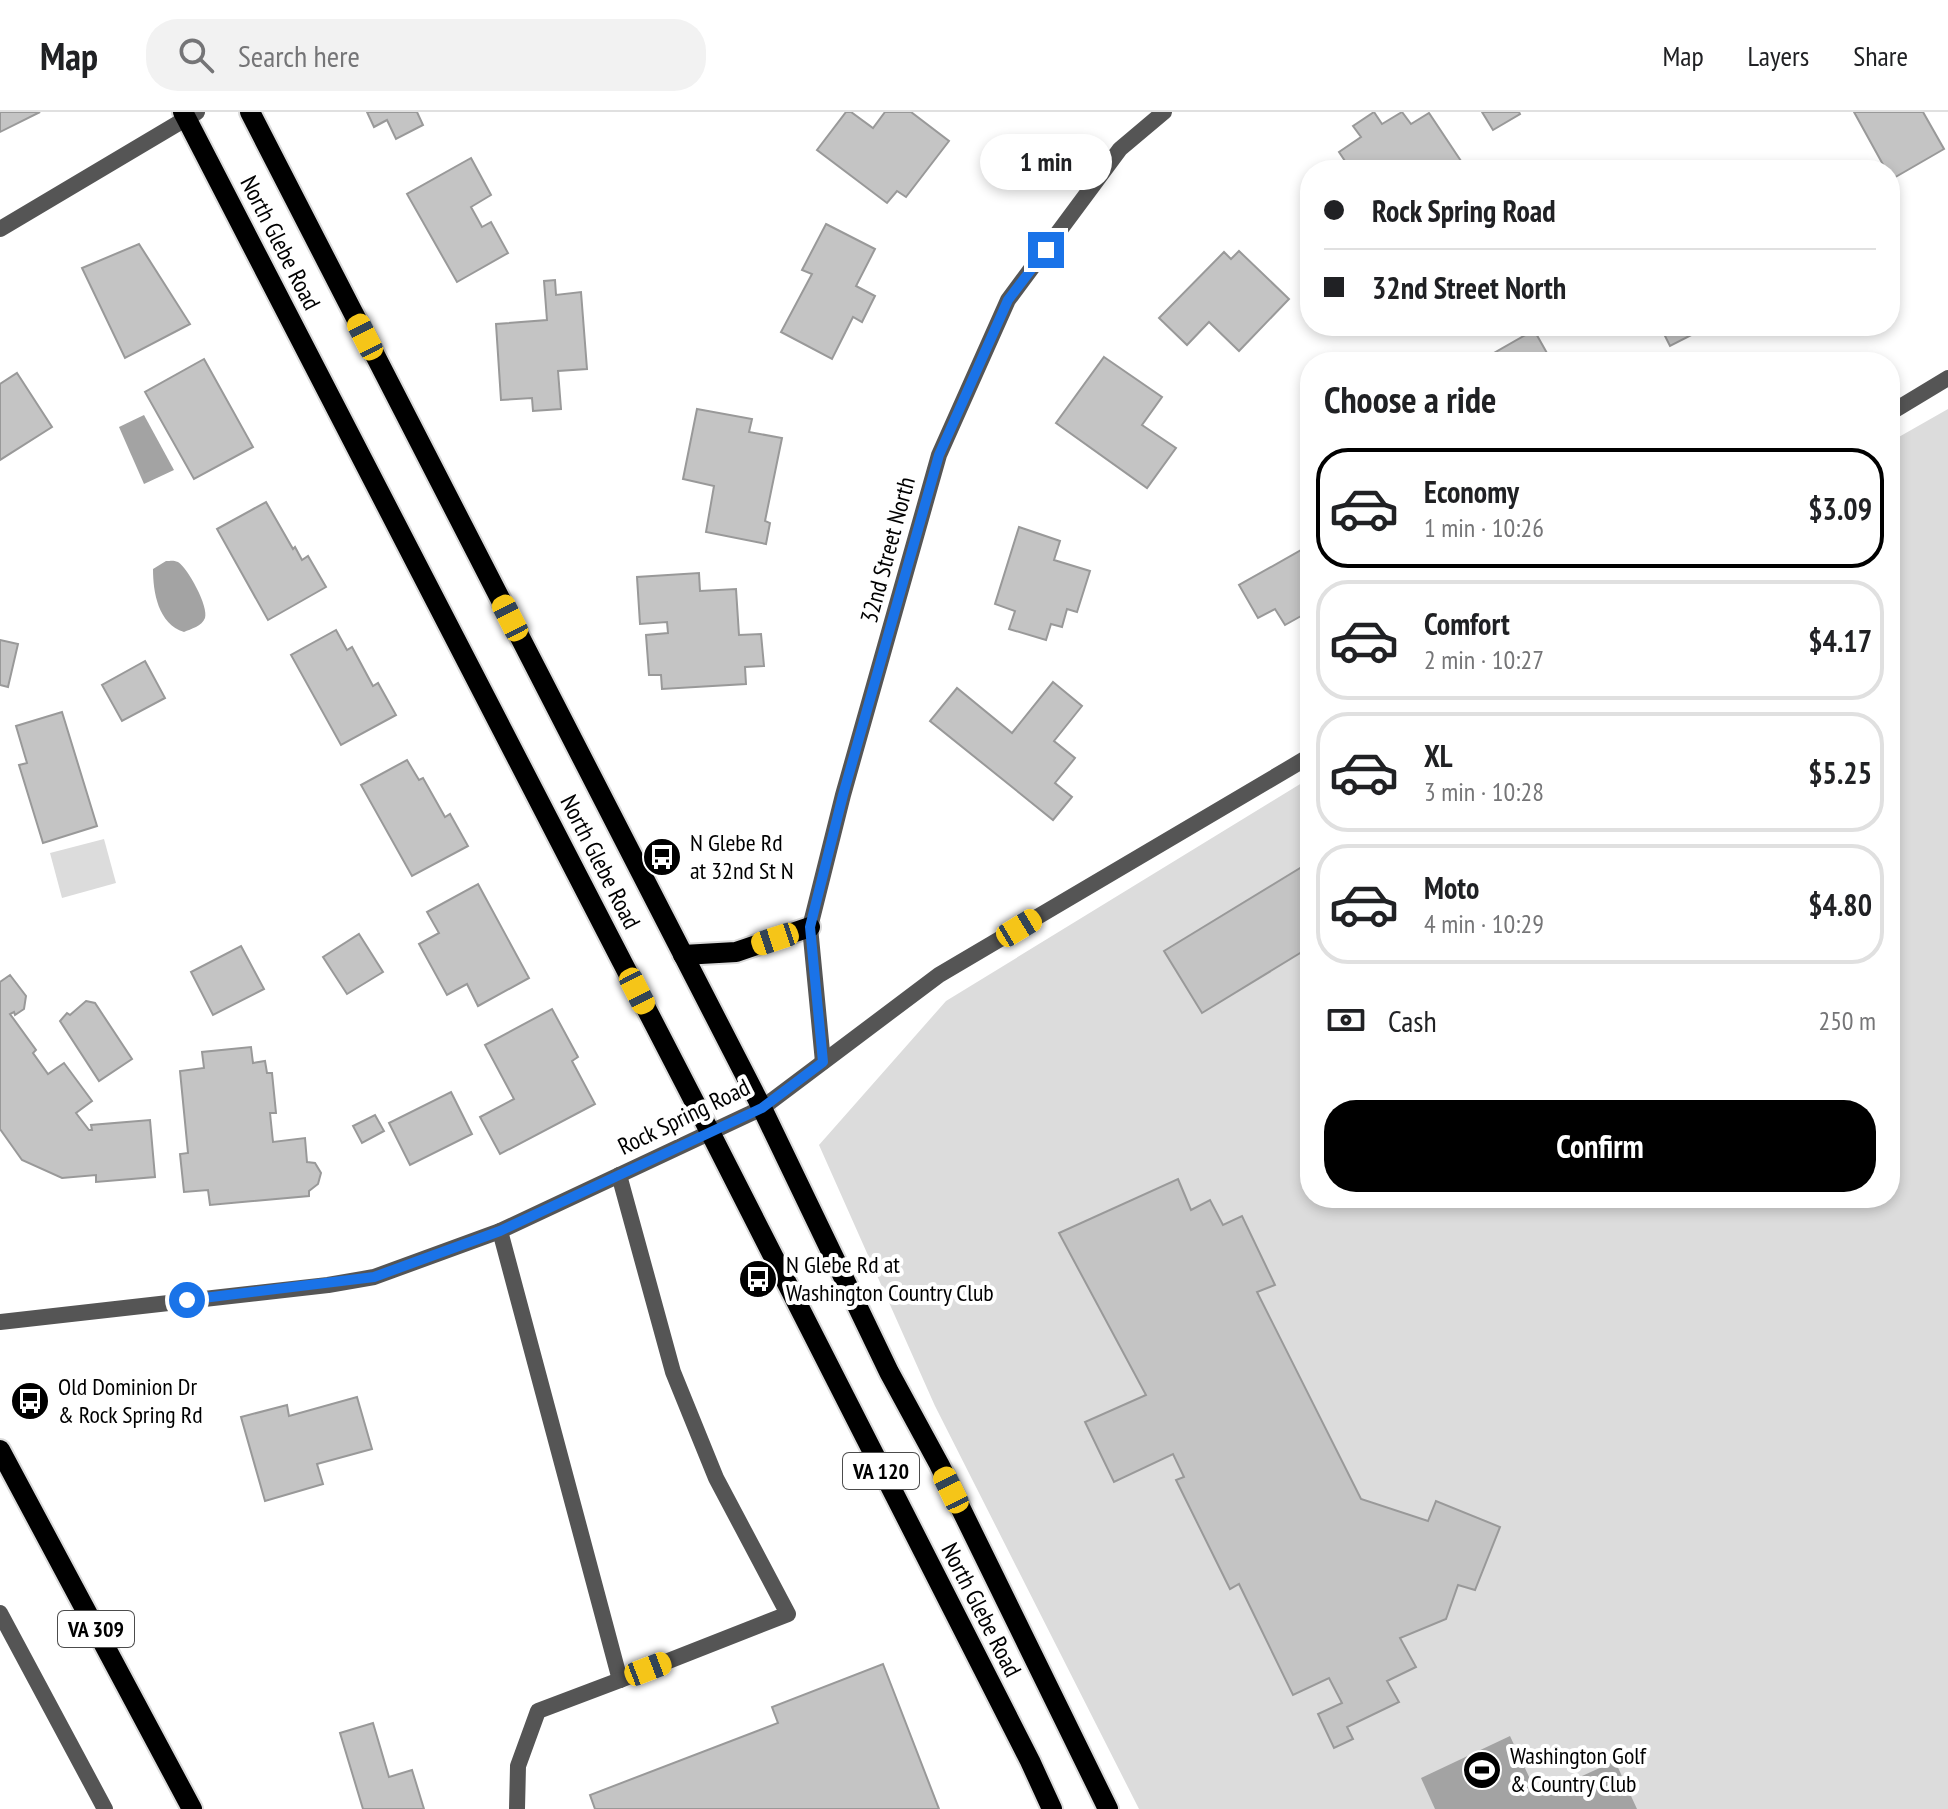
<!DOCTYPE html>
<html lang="en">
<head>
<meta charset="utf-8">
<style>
	body { margin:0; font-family:"PT Sans Narrow",sans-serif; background:#f2f2f2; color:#202124; height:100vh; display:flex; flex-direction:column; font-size:30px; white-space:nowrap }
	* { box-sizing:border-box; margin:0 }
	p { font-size:26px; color:#757577 }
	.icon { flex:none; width:44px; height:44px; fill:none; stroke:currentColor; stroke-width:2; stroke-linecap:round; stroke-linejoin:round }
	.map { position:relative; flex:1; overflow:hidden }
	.sheet { position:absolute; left:1300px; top:240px; width:600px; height:856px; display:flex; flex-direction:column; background:#fff; border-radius:32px; box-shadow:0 4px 12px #0003 }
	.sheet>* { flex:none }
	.hud { position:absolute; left:1300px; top:48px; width:600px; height:176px; border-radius:32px; box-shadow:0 4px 12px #0003; display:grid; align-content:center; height:176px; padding:0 24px; background:#fff }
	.end { position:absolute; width:36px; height:36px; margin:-18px; border:10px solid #1a73e8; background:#fff; box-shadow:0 0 0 4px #fff }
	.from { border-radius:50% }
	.bubble { position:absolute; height:56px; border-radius:28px; background:#fff; box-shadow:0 4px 12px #0003; font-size:26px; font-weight:700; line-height:56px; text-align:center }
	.car { position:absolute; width:24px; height:48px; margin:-24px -12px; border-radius:10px; box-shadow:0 0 6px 2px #0007; background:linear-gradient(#f5c518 24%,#345 0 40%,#f5c518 0 76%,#345 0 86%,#f5c518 0) }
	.hud b { display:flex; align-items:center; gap:28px; height:76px; font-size:30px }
	.hud b+b { border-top:2px solid #e0e0e0 }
	.hud i { width:20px; height:20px; background:#202124 }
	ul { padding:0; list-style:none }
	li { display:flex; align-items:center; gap:24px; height:120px; margin:0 16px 12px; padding:0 8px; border:4px solid #e0e0e0; border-radius:32px }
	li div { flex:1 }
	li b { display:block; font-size:30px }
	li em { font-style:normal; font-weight:700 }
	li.selected { border-color:#000 }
	li>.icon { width:72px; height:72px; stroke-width:1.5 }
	h2 { padding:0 24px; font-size:36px; line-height:96px }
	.pay { display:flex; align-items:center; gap:20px; height:88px; padding:0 24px; font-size:30px }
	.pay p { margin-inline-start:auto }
	.action { display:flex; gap:16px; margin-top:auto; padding:16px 24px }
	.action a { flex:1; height:92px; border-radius:32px; background:#000; color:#fff; font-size:32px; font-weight:700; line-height:92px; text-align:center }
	header { display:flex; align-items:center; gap:48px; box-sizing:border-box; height:112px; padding:0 40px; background:#fff; border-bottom:2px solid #e0e0e0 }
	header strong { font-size:38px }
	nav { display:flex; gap:44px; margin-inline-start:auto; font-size:28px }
	.search { width:560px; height:72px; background:#f2f2f2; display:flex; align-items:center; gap:20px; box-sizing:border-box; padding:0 28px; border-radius:32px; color:#757577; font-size:30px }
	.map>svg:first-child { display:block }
	.green { fill:#dcdcdc }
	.water { fill:#a3a3a3 }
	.building { fill:#c4c4c4; stroke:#999; stroke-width:2 }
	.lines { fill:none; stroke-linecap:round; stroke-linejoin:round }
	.primary-casing { stroke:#dbdbdb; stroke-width:24 }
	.service { stroke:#555; stroke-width:16 }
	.minor { stroke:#555; stroke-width:16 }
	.tertiary { stroke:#555; stroke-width:16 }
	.primary { stroke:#000; stroke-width:20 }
	.route { stroke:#1a73e8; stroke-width:10 }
	.labels { text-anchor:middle; stroke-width:8; stroke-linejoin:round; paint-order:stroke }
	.shield { fill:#fff; stroke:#4c4c4c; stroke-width:2 }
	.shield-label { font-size:22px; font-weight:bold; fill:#000 }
	.street-label { font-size:24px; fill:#000; stroke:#fff }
	.poi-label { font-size:24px; fill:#000; stroke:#fff; text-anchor:start }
</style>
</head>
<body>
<header>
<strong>Map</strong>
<div class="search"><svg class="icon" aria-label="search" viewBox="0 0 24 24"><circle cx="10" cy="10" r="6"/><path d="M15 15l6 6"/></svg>Search here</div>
<nav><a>Map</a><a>Layers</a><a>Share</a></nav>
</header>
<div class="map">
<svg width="1948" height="1697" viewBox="0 0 1948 1697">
	<rect width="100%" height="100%" fill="#fff"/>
	<g class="green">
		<polygon points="1948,297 1948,1697 1139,1697 935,1294 819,1033 946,889 1310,666 1310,1086 1890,1086 1890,330"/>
		<polygon points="104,727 116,771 62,786 50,741"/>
	</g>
	<g class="water">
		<polygon points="144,303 174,358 144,372 119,315"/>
		<path d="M166,449c5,0 7,-1 12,1 10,6 31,45 27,56 -3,8 -14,11 -21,14 -26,-8 -31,-40 -31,-63z"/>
		<polygon points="1510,1624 1538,1684 1615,1649 1637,1697 1435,1697 1421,1666"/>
	</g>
	<g class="building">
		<polygon points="0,0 40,0 0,20"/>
		<polygon points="367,0 417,0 423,13 396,27 387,8 374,15"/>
		<polygon points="846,0 851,0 873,16 885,0 911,0 949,29 906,85 897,79 887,91 817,38"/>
		<polygon points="1374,0 1382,12 1402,0 1411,12 1429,1 1467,58 1351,58 1339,40 1361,25 1353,14"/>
		<polygon points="1482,0 1519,0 1520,2 1493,18"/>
		<polygon points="1854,0 1923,0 1944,37 1892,67 1890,58 1886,58"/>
		<polygon points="471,46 491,83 471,95 482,115 491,110 508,141 457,170 407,82"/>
		<polygon points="826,112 875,137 856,174 875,184 862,210 853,205 832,247 781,220 812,162 802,158"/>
		<polygon points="139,132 190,212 125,246 82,156"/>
		<polygon points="1239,139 1289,187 1239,239 1209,210 1187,233 1159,206 1224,140 1231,147"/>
		<polygon points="555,168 556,183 581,180 587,257 558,259 561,297 533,299 532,286 501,288 496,212 547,208 544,169"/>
		<polygon points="1660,214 1709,214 1670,234"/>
		<polygon points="1534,218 1552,250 1481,250 1480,249"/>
		<polygon points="1104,245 1162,285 1142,313 1176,336 1147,376 1056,311"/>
		<polygon points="204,247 253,335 194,367 145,280"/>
		<polygon points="17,261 52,315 0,348 0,272"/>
		<polygon points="697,297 752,307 749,320 782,326 765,409 770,411 766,432 706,420 714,374 683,367"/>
		<polygon points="266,390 293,437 295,435 302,448 308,444 326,475 268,508 217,417"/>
		<polygon points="1019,415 1060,429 1054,448 1090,459 1077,500 1067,497 1062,515 1051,512 1046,528 1009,517 1015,499 995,492"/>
		<polygon points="1310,433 1310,499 1285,513 1275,497 1258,506 1239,473"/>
		<polygon points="699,461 700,479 736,477 739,523 761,522 764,554 745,555 746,572 662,577 661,563 649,563 646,523 668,521 667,510 640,512 637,465"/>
		<polygon points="336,518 347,538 352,535 373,574 378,571 396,603 341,633 291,543"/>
		<polygon points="0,528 18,532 8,575 0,573"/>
		<polygon points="145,549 165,586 122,609 102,573"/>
		<polygon points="1053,570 1082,594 1054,629 1075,646 1055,671 1072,685 1053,708 930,609 957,576 1012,621"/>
		<polygon points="62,600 97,714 43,731 19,653 27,651 16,614"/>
		<polygon points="407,648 419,668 423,666 445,705 450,702 468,734 412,764 361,673"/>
		<polygon points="1310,750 1310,835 1202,901 1164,839"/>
		<polygon points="478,772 529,866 478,894 467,872 447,883 419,832 439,821 427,800"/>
		<polygon points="359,822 383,860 347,882 323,845"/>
		<polygon points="241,834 264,877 213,903 191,860"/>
		<polygon points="10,863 26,884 24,897 15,903 14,900 10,902 36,938 33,941 48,962 64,951 92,989 76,1001 89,1018 92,1018 91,1013 150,1008 155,1065 96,1070 96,1063 62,1066 22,1048 0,1017 0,870"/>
		<polygon points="86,889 95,891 132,947 99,969 60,909 67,901 70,903"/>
		<polygon points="552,897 578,945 572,949 595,992 500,1042 480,1005 514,987 485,933"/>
		<polygon points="251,935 253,951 265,949 267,961 272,961 276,1001 270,1001 273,1030 305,1026 307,1050 315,1051 321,1061 318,1072 309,1079 309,1084 210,1093 208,1078 184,1080 180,1042 188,1041 180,959 204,956 202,940"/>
		<polygon points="451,980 472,1022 410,1053 389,1011"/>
		<polygon points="375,1003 384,1019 362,1031 353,1014"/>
		<polygon points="1178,1067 1191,1098 1210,1088 1223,1113 1242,1104 1275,1173 1257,1180 1361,1387 1428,1409 1436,1389 1500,1415 1475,1478 1458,1473 1446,1507 1400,1526 1416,1555 1387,1569 1399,1590 1347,1615 1353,1627 1334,1636 1318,1602 1342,1591 1329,1566 1293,1583 1239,1472 1230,1477 1176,1368 1184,1365 1173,1342 1114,1370 1085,1310 1146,1283 1059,1121"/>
		<polygon points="357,1285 372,1337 317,1352 323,1372 265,1389 241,1305 287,1293 289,1304"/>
		<polygon points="883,1552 939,1697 595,1697 590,1683 778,1611 772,1595"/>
		<polygon points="373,1611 389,1665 412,1658 424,1697 363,1697 340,1621"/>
	</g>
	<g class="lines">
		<g class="primary-casing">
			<g id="primary">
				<polyline points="183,0 710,1020 1030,1649 1052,1697"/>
				<polyline points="250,0 762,996 889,1260 939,1352 1108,1697"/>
				<polyline points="683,843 736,840 810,815"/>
				<polyline points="0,1338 192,1697"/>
			</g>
		</g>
		<g class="service">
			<polyline points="500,1119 620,1568 788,1502 716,1366 673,1260 619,1063"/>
			<polyline points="517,1697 518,1654 538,1599 620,1568"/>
		</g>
		<g class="minor">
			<polyline points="0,117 197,0"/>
			<polyline points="823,950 810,815 843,683 939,343 1008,188 1120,37 1164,0"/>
			<polyline points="0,1501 105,1697"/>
		</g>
		<g class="tertiary">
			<polyline points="1890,301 1948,266"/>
			<polyline points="0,1210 328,1173 374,1165 500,1119 762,996 939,863 1310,644"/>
		</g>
		<use href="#primary" class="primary"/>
	</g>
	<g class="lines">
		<polyline class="route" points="187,1188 374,1165 500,1119 762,996 823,950 810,815 843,683 939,343 1008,188 1046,138"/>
	</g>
	<defs>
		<g id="bus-disc" transform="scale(2)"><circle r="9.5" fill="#000" stroke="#fff"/><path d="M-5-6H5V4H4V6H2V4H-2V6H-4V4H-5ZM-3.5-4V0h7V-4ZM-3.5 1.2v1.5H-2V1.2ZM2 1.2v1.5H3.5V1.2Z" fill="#fff"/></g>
		<g id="stadium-disc" transform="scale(2)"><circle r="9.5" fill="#000" stroke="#fff"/><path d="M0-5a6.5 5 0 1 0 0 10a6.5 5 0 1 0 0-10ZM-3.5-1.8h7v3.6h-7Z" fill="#fff"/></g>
	</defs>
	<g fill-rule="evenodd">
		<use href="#bus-disc" x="662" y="745"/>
		<use href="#bus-disc" x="758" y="1167"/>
		<use href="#bus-disc" x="30" y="1289"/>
		<use href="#stadium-disc" x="1482" y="1658"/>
	</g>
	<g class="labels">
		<g class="shield">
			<rect x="843" y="1341" width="76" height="36" rx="6"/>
			<rect x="58" y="1499" width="76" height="36" rx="6"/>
		</g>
		<g class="shield-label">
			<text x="881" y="1367">VA 120</text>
			<text x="96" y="1525">VA 309</text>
		</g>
		<g class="street-label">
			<text transform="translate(280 131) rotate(63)" y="8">North Glebe Road</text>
			<text transform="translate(888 438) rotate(-75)" y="8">32nd Street North</text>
			<text transform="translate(600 750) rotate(63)" y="8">North Glebe Road</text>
			<text transform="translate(684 1005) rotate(-26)" y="8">Rock Spring Road</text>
			<text transform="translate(981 1498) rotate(63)" y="8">North Glebe Road</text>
		</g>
		<g class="poi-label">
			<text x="690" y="739">N Glebe Rd<tspan x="690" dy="28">at 32nd St N</tspan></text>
			<text x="786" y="1161">N Glebe Rd at<tspan x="786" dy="28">Washington Country Club</tspan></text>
			<text x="58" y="1283">Old Dominion Dr<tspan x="58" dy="28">&amp; Rock Spring Rd</tspan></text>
			<text x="1510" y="1652">Washington Golf<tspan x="1510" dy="28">&amp; Country Club</tspan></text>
		</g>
	</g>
</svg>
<i class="end from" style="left:187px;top:1188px"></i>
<i class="end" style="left:1046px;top:138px"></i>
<div class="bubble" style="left:980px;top:22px;width:132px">1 min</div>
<i class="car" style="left:365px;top:225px;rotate:333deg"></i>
<i class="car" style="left:510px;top:506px;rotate:333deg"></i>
<i class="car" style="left:1019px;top:816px;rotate:59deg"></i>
<i class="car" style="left:775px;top:827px;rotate:252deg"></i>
<i class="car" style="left:637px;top:879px;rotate:153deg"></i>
<i class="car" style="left:951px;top:1378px;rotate:334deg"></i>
<i class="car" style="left:648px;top:1557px;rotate:69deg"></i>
<div class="hud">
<b><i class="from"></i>Rock Spring Road</b>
<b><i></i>32nd Street North</b>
</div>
<section class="sheet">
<h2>Choose a ride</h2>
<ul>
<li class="selected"><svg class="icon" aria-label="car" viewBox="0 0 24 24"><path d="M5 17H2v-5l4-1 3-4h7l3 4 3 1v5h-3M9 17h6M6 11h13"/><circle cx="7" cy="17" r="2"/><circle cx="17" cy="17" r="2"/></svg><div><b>Economy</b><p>1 min · 10:26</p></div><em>$3.09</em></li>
<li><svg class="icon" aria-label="car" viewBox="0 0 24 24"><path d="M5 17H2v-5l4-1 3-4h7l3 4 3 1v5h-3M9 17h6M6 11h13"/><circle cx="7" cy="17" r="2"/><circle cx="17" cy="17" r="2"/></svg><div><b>Comfort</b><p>2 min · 10:27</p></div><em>$4.17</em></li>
<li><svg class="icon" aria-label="car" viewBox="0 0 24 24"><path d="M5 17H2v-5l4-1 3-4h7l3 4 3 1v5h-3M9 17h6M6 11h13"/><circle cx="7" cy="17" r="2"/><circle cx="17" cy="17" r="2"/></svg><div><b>XL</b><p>3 min · 10:28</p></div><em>$5.25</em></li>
<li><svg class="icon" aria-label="car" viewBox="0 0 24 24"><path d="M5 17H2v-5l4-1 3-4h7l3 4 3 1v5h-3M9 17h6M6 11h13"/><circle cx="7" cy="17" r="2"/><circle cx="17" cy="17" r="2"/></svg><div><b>Moto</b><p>4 min · 10:29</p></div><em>$4.80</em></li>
</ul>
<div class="pay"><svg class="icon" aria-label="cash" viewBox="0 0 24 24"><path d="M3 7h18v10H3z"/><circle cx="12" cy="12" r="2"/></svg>Cash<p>250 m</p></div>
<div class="action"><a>Confirm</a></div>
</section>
</div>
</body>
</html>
